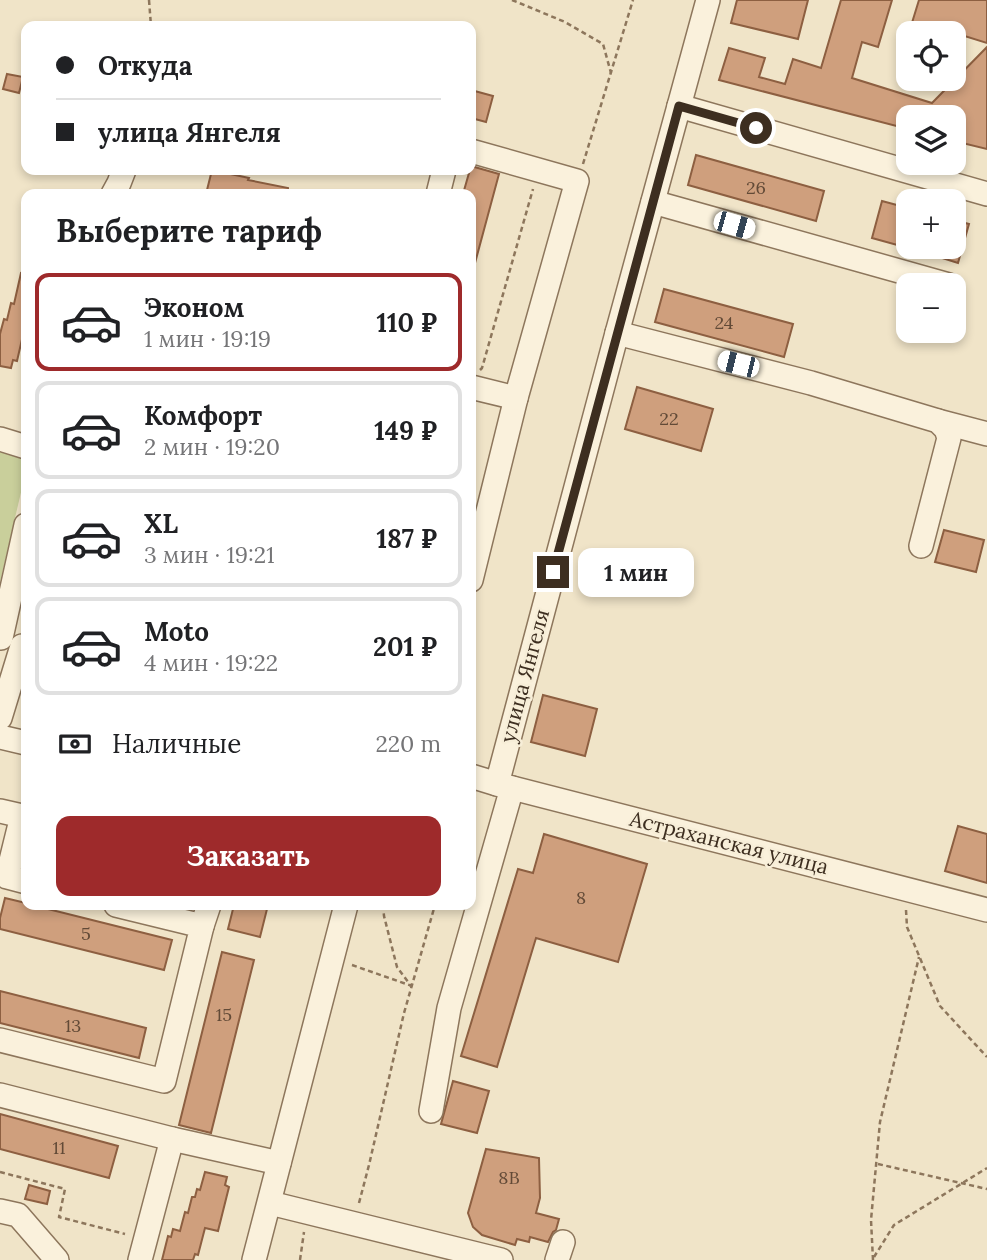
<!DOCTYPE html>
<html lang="ru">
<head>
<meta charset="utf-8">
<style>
	body { margin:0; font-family:Lora,serif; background:#f6f6f6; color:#202124; height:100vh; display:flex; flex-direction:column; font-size:26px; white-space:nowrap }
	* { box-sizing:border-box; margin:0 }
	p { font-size:23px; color:#757577 }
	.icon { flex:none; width:38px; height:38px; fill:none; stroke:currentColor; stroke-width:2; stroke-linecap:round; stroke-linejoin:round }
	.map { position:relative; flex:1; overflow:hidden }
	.panel { position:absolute; left:21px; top:189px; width:455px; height:721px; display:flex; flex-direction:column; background:#fff; border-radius:14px; box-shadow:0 4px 10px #0003 }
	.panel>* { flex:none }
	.top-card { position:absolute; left:21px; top:21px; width:455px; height:154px; border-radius:14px; box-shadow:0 4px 10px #0003; display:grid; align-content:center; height:154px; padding:0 35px; background:#fff }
	.controls { position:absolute; left:896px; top:21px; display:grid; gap:14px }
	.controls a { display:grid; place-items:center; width:70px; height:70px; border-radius:14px; background:#fff; box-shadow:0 4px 10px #0003; font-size:35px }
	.end { position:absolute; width:32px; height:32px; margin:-16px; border:9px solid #3d2e20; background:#fff; box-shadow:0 0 0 4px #fff }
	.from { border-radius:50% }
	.bubble { position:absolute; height:49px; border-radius:14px; background:#fff; box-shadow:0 4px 10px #0003; font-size:23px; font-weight:700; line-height:49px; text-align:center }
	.car { position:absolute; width:21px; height:42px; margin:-21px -10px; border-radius:9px; box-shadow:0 0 5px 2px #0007; background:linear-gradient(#fff 24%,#345 0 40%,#fff 0 76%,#345 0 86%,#fff 0) }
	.top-card b { display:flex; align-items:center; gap:24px; height:66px; font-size:26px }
	.top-card b+b { border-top:2px solid #e0e0e0 }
	.top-card i { width:18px; height:18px; background:#202124 }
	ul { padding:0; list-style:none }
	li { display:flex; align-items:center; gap:21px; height:98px; margin:0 14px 10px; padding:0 21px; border:4px solid #e0e0e0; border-radius:14px }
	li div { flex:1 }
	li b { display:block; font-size:26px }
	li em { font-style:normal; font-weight:700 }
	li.active { border-color:#9e2a2b }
	li>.icon { width:63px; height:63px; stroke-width:1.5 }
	h2 { padding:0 35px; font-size:32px; line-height:84px }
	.pay { display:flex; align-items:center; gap:18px; height:77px; padding:0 35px; font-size:26px }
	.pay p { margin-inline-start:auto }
	.button { display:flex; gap:14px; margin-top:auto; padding:14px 35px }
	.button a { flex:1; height:80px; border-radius:14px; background:#9e2a2b; color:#fff; font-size:28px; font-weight:700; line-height:80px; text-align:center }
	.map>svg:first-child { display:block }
	.green { fill:#c9cf9b }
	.building { fill:#cf9f7d; stroke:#8d5f41; stroke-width:2 }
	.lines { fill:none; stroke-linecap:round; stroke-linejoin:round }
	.minor-casing { stroke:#8d765c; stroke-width:26 }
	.path { stroke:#8d765c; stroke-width:2.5; stroke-dasharray:5 3.5; stroke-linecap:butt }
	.minor { stroke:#faf1dc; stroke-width:23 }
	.route { stroke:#3d2e20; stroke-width:9 }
	.labels { text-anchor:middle; stroke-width:5; stroke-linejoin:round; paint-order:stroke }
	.number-label { font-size:18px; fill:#624a37 }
	.street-label { font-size:21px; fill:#3d2e20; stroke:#f7eed8 }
</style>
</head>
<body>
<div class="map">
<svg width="987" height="1260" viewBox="0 0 987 1260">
	<rect width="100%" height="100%" fill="#f0e4c8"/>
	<polygon class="green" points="0,452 26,460 26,471 0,582"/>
	<g class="building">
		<polygon points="737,0 808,0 798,39 731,23"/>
		<polygon points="841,0 892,0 878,47 862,42 852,78 932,103 987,47 987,149 954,141 954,117 908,117 908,129 719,80 729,48 765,58 759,77 785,84 793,59 821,68"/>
		<polygon points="919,0 987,0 987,43 955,33 938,33 911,26"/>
		<polygon points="7,74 23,77 19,93 3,89"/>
		<polygon points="471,90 493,96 486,122 471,118"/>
		<polygon points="696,155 824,191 816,221 688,185"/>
		<polygon points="471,166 499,174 475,263 471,262 471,194 463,194"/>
		<polygon points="212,170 249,178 248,180 288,188 288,194 206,194"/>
		<polygon points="882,201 908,208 908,248 872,238"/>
		<polygon points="954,220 969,224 958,263 920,251 920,247 954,247"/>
		<polygon points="21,273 26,274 26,336 23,335 17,361 13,360 11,368 0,366 0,334 4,319 7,320 11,303 14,304"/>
		<polygon points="664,289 793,324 784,357 655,322"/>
		<polygon points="637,387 713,409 701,451 625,429"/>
		<polygon points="944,530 984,540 976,572 935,562"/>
		<polygon points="543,695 597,709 585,756 531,742"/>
		<polygon points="958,826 987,834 987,883 945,871"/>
		<polygon points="544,834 647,864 618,962 536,938 497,1067 461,1056 518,869 533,873"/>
		<polygon points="5,898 26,903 26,905 32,905 172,940 164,970 0,929 0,918"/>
		<polygon points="234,905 268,905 260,937 228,929"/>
		<polygon points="222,952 254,960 211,1133 179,1125"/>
		<polygon points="0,991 146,1028 139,1058 0,1023"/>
		<polygon points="453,1081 489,1091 477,1133 441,1124"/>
		<polygon points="0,1114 118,1146 109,1178 0,1149"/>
		<polygon points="486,1149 539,1158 540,1198 536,1213 559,1219 556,1230 553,1232 548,1242 530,1237 529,1242 517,1239 515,1245 482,1235 473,1227 468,1213"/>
		<polygon points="205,1172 227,1177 225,1185 229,1187 218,1231 205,1228 198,1255 195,1254 193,1260 162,1260 168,1236 171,1237 173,1229 180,1231 185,1212 188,1213 192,1197 195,1197 197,1189 200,1190"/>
		<polygon points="29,1185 50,1191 47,1204 25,1199"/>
	</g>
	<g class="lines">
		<g class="minor-casing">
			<g id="minor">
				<polyline points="679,106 987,194"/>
				<polyline points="471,151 577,181 516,398 471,580"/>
				<polyline points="113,194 119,183 124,170"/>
				<polyline points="438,194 444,170"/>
				<polyline points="653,202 949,285"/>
				<polyline points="617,333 811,383 938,421 946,429 949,438 921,546"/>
				<polyline points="471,387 516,398"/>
				<polyline points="938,421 987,434"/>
				<polyline points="0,439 26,447"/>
				<polyline points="1,638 26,525"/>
				<polyline points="0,718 22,646"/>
				<polyline points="0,737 26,743"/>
				<polyline points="471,776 497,784 987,910"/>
				<polyline points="497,784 617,333 708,0"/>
				<polyline points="0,811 22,816 7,877 26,882"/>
				<polyline points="202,926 209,905"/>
				<polyline points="0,1040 164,1081 202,926 116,905"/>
				<polyline points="0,1095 172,1139"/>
				<polyline points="431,1111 449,1008 512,788"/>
				<polyline points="270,1203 501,1260"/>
				<polyline points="0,1211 18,1215 57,1260"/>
				<polyline points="140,1260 172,1139 279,1163"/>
				<polyline points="254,1260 346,905"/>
				<polyline points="557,1260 563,1242"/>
			</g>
		</g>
		<g class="path">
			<polyline points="149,0 151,26"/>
			<polyline points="512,0 565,22 603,44 611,73"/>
			<polyline points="583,164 633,0"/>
			<polyline points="480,370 482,368 533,189"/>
			<polyline points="471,806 475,797"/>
			<polyline points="383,905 384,916 397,967 411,986"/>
			<polyline points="906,910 907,927 940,1006 987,1057"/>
			<polyline points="352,965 412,986"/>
			<polyline points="878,1164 987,1189"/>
			<polyline points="0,1172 65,1189 59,1217 125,1234"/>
			<polyline points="359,1203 369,1165 404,1013 435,905"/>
			<polyline points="874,1257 894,1225 987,1168"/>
			<polyline points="300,1260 304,1232"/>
			<polyline points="873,1260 871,1220 880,1122 919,957"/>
		</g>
		<use href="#minor" class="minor"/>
	</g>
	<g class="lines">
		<polyline class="route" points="553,572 679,106 756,128"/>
	</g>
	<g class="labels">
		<g class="number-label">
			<text x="756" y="194">26</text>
			<text x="724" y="329">24</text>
			<text x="669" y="425">22</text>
			<text x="581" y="904">8</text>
			<text x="86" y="940">5</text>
			<text x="224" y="1021">15</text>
			<text x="73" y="1032">13</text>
			<text x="59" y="1154">11</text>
			<text x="509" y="1184">8В</text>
		</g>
		<g class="street-label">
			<text transform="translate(525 676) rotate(-75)" y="7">улица Янгеля</text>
			<text transform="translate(729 843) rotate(14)" y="7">Астраханская улица</text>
		</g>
	</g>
</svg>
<div class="controls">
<a><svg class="icon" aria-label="locate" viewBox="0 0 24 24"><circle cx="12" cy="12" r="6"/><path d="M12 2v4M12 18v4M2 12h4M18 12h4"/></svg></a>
<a><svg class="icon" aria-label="layers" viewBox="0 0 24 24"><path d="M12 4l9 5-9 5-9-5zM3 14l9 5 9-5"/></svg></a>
<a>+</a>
<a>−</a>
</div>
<i class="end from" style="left:756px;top:128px"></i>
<i class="end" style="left:553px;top:572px"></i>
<div class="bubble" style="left:578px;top:548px;width:116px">1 мин</div>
<i class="car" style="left:734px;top:225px;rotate:106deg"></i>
<i class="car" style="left:738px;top:364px;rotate:284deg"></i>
<div class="top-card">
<b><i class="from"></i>Откуда</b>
<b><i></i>улица Янгеля</b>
</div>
<section class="panel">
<h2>Выберите тариф</h2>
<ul>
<li class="active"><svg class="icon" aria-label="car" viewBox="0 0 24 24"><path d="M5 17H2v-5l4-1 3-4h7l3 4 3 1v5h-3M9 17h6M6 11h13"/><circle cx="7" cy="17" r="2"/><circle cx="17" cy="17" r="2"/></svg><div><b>Эконом</b><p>1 мин · 19:19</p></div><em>110 ₽</em></li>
<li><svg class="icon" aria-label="car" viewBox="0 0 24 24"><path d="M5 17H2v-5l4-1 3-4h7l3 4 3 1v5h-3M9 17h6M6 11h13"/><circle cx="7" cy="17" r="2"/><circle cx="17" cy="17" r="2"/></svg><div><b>Комфорт</b><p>2 мин · 19:20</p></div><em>149 ₽</em></li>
<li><svg class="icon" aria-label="car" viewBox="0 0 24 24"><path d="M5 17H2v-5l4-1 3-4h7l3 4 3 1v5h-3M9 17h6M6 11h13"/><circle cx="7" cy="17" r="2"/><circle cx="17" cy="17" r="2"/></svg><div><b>XL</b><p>3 мин · 19:21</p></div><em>187 ₽</em></li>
<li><svg class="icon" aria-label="car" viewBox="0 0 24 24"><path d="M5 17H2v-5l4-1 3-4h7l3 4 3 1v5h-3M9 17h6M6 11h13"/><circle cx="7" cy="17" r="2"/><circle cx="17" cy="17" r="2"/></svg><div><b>Moto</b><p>4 мин · 19:22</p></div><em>201 ₽</em></li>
</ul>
<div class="pay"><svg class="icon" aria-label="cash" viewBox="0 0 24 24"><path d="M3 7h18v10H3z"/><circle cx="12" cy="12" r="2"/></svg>Наличные<p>220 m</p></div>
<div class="button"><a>Заказать</a></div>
</section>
</div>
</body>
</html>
